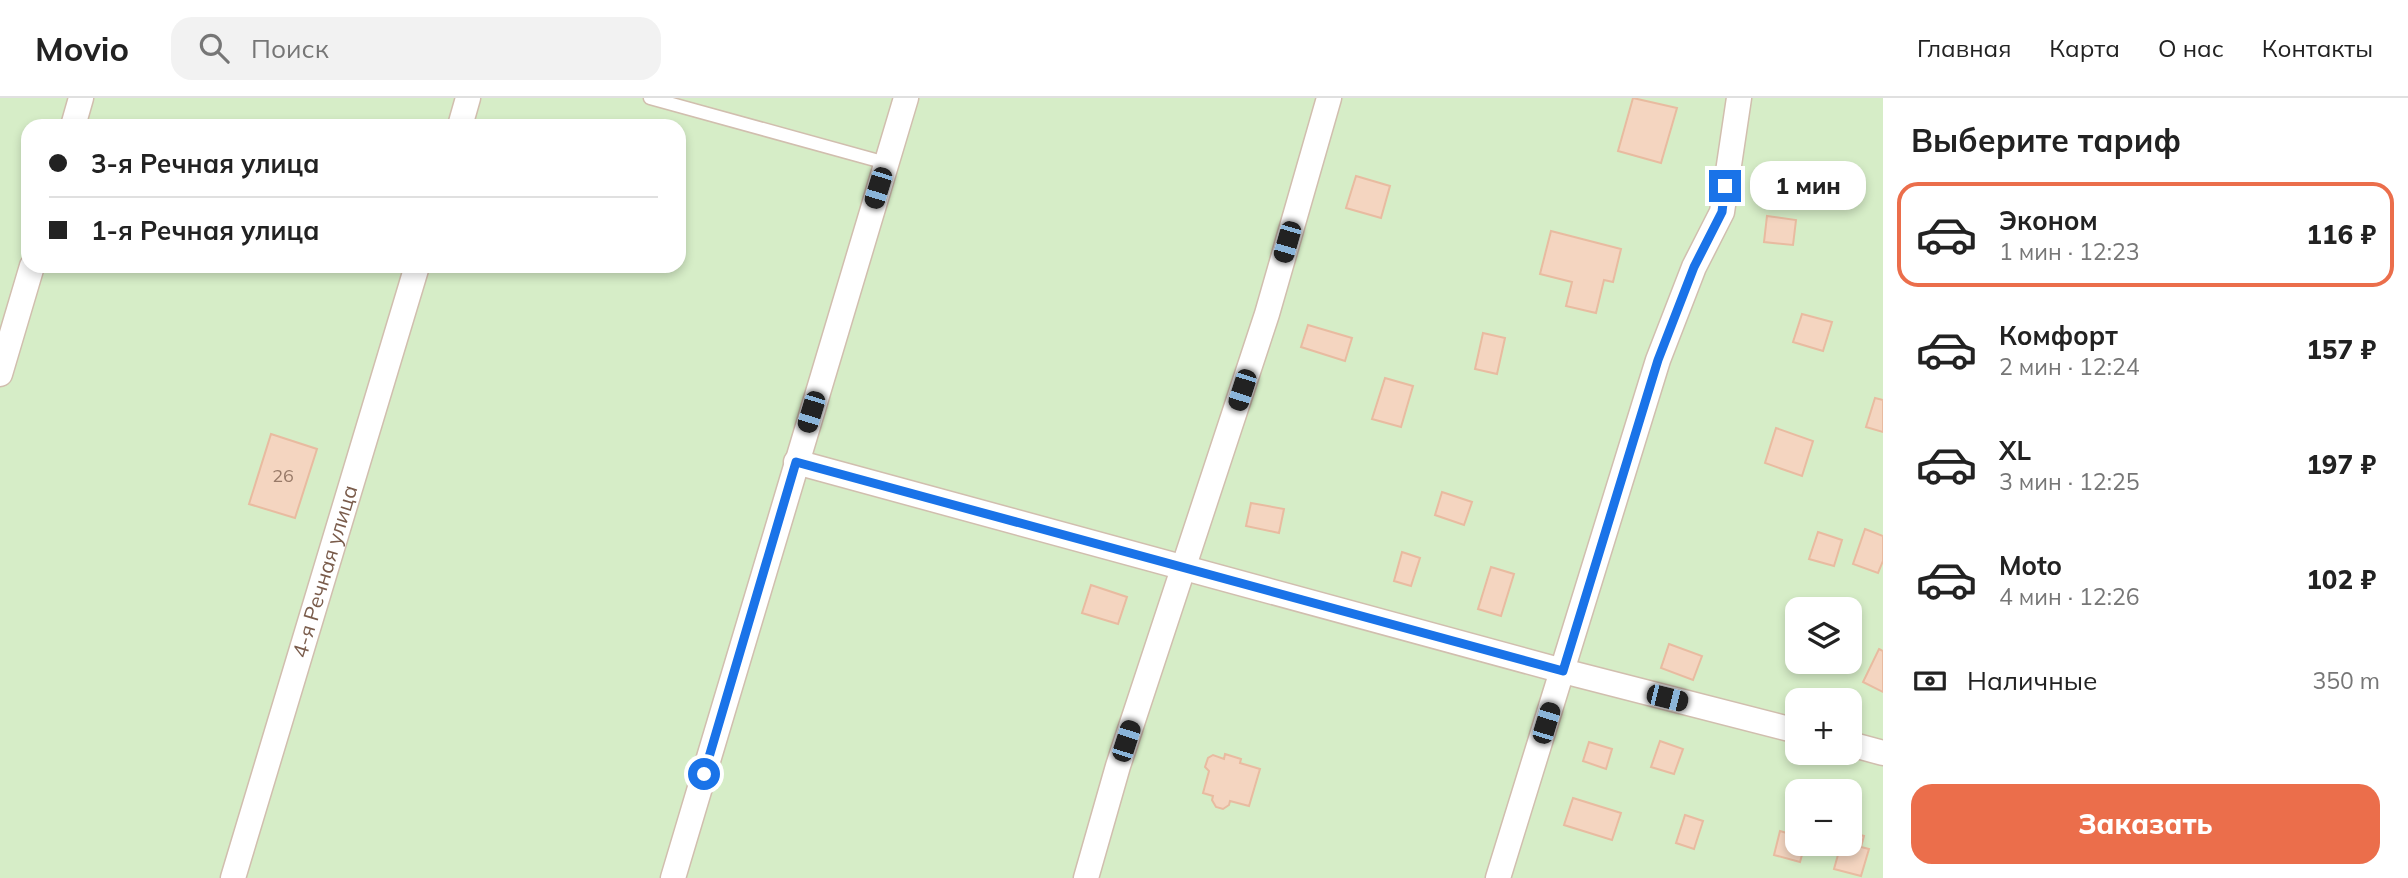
<!DOCTYPE html>
<html lang="ru">
<head>
<meta charset="utf-8">
<style>
	body { margin:0; font-family:Mulish,sans-serif; background:#f2f2f2; color:#222; height:100vh; display:flex; flex-direction:column; font-size:26px; white-space:nowrap }
	* { box-sizing:border-box; margin:0 }
	p { font-size:23px; color:#767676 }
	.icon { flex:none; width:38px; height:38px; fill:none; stroke:currentColor; stroke-width:2; stroke-linecap:round; stroke-linejoin:round }
	.map { position:relative; flex:1; overflow:hidden }
	.side { display:flex; flex-direction:column; background:#fff; width:525px }
	.side>* { flex:none }
	.banner { position:absolute; left:21px; top:21px; width:665px; height:154px; border-radius:21px; box-shadow:0 4px 10px #0003; display:grid; align-content:center; height:154px; padding:0 28px; background:#fff }
	.tools { position:absolute; left:1785px; top:499px; display:grid; gap:14px }
	.tools a { display:grid; place-items:center; width:77px; height:77px; border-radius:14px; background:#fff; box-shadow:0 4px 10px #0003; font-size:35px }
	.end { position:absolute; width:32px; height:32px; margin:-16px; border:9px solid #1a73e8; background:#fff; box-shadow:0 0 0 4px #fff }
	.from { border-radius:50% }
	.bubble { position:absolute; height:49px; border-radius:21px; background:#fff; box-shadow:0 4px 10px #0003; font-size:23px; font-weight:800; line-height:49px; text-align:center }
	.car { position:absolute; width:21px; height:42px; margin:-21px -10px; border-radius:9px; box-shadow:0 0 5px 2px #0007; background:linear-gradient(#222 24%,#8ab4d8 0 40%,#222 0 76%,#8ab4d8 0 86%,#222 0) }
	.banner b { display:flex; align-items:center; gap:24px; height:66px; font-size:26px }
	.banner b+b { border-top:2px solid #e0e0e0 }
	.banner i { width:18px; height:18px; background:#222 }
	ul { padding:0; list-style:none }
	li { display:flex; align-items:center; gap:21px; height:105px; margin:0 14px 10px; padding:0 14px; border:4px solid transparent; border-radius:21px }
	li div { flex:1 }
	li b { display:block; font-size:26px }
	li em { font-style:normal; font-weight:800 }
	li.on { border-color:#eb6e4b }
	li>.icon { width:63px; height:63px; stroke-width:1.5 }
	h2 { padding:0 28px; font-size:32px; line-height:84px }
	.pay { display:flex; align-items:center; gap:18px; height:77px; padding:0 28px; font-size:26px }
	.pay p { margin-inline-start:auto }
	.primary-button { display:flex; gap:14px; margin-top:auto; padding:14px 28px }
	.primary-button a { flex:1; height:80px; border-radius:21px; background:#eb6e4b; color:#fff; font-size:28px; font-weight:800; line-height:80px; text-align:center }
	header { display:flex; align-items:center; gap:42px; box-sizing:border-box; height:98px; padding:0 35px; background:#fff; border-bottom:2px solid #e0e0e0 }
	header strong { font-size:33px }
	nav { display:flex; gap:38px; margin-inline-start:auto; font-size:24px }
	.search { width:490px; height:63px; background:#f2f2f2; display:flex; align-items:center; gap:18px; box-sizing:border-box; padding:0 24px; border-radius:21px; color:#767676; font-size:26px }
	main { display:flex; flex:1; min-height:0 }
	.map>svg:first-child { display:block }
	.green { fill:#d6edc7; fill-rule:evenodd }
	.building { fill:#f4d5c0; stroke:#e8bba0; stroke-width:2 }
	.lines { fill:none; stroke-linecap:round; stroke-linejoin:round }
	.service-casing { stroke:#d1beae; stroke-width:15 }
	.minor-casing { stroke:#d1beae; stroke-width:27 }
	.service { stroke:#fff; stroke-width:12 }
	.minor { stroke:#fff; stroke-width:24 }
	.route { stroke:#1a73e8; stroke-width:9 }
	.labels { text-anchor:middle; stroke-width:7; stroke-linejoin:round; paint-order:stroke }
	.number-label { font-size:18px; fill:#987a68 }
	.street-label { font-size:21px; fill:#7a5c4b; stroke:#fffaf1 }
</style>
</head>
<body>
<header>
<strong>Movio</strong>
<div class="search"><svg class="icon" aria-label="search" viewBox="0 0 24 24"><circle cx="10" cy="10" r="6"/><path d="M15 15l6 6"/></svg>Поиск</div>
<nav><a>Главная</a><a>Карта</a><a>О нас</a><a>Контакты</a></nav>
</header>
<main>
<div class="map">
<svg width="1883" height="780" viewBox="0 0 1883 780">
	<rect width="100%" height="100%" fill="#fdf6ea"/>
	<path class="green" d="M0,0h1883v780h-1883zM28,28h651v140h-651zM1797,511h53v53h-53zM1797,602h53v52h-53zM1797,693h53v53h-53z"/>
	<g class="building">
		<polygon points="1633,0 1677,10 1661,65 1618,53"/>
		<polygon points="1356,78 1390,88 1381,120 1346,110"/>
		<polygon points="1767,118 1796,122 1793,147 1764,144"/>
		<polygon points="1551,133 1621,151 1613,184 1604,182 1596,215 1566,208 1572,184 1540,176"/>
		<polygon points="1802,216 1832,224 1823,253 1793,244"/>
		<polygon points="1308,227 1352,240 1345,263 1301,249"/>
		<polygon points="1483,235 1505,240 1497,276 1475,271"/>
		<polygon points="1385,280 1413,288 1401,329 1372,321"/>
		<polygon points="1875,300 1883,302 1883,334 1866,329"/>
		<polygon points="1776,330 1813,343 1802,378 1765,365"/>
		<polygon points="271,336 317,351 295,420 249,406"/>
		<polygon points="1442,394 1472,404 1464,427 1435,417"/>
		<polygon points="1251,405 1284,411 1279,435 1246,428"/>
		<polygon points="1865,431 1883,438 1883,463 1878,475 1853,466"/>
		<polygon points="1818,434 1842,442 1834,468 1809,461"/>
		<polygon points="1402,454 1420,460 1411,488 1394,483"/>
		<polygon points="1491,469 1514,476 1501,518 1478,511"/>
		<polygon points="1091,487 1127,499 1118,526 1082,515"/>
		<polygon points="1669,546 1702,558 1693,582 1661,570"/>
		<polygon points="1879,551 1883,553 1883,594 1863,584"/>
		<polygon points="1660,643 1683,651 1674,676 1651,669"/>
		<polygon points="1589,644 1612,651 1606,671 1583,663"/>
		<polygon points="1225,656 1241,661 1240,665 1260,671 1249,708 1230,703 1229,707 1223,711 1216,709 1212,702 1213,698 1203,695 1209,673 1205,669 1208,660 1213,657 1224,661"/>
		<polygon points="1573,700 1621,715 1612,742 1564,727"/>
		<polygon points="1685,717 1703,723 1694,751 1676,745"/>
		<polygon points="1780,733 1797,738 1797,746 1805,746 1800,764 1774,757"/>
		<polygon points="1850,734 1864,738 1861,749 1869,751 1861,778 1834,771 1841,746 1850,746"/>
	</g>
	<g class="lines">
		<g class="service-casing">
			<polyline id="service" points="650,0 886,65"/>
		</g>
		<g class="minor-casing">
			<g id="minor">
				<polyline points="73,28 81,0"/>
				<polyline points="460,28 468,0"/>
				<polyline points="0,276 32,168"/>
				<polyline points="796,364 1563,573 1797,633"/>
				<polyline points="1850,646 1883,655"/>
				<path id="s1" d="M233,780l184,-612"/>
				<polyline points="673,780 906,0"/>
				<polyline points="1086,780 1118,668 1267,216 1329,0"/>
				<polyline points="1498,780 1658,262 1694,169 1722,114 1739,0"/>
			</g>
		</g>
		<use href="#service" class="service"/>
		<use href="#minor" class="minor"/>
	</g>
	<g class="lines">
		<polyline class="route" points="704,676 796,364 1563,573 1658,262 1694,169 1722,114 1725,88"/>
	</g>
	<g class="labels">
		<g class="number-label">
			<text x="283" y="384">26</text>
		</g>
		<g class="street-label">
			<text dy="7" stroke="none"><textPath href="#s1" startOffset="320">4-я Речная улица</textPath></text>
		</g>
	</g>
</svg>
<div class="tools">
<a><svg class="icon" aria-label="layers" viewBox="0 0 24 24"><path d="M12 4l9 5-9 5-9-5zM3 14l9 5 9-5"/></svg></a>
<a>+</a>
<a>−</a>
</div>
<i class="end from" style="left:704px;top:676px"></i>
<i class="end" style="left:1725px;top:88px"></i>
<div class="bubble" style="left:1750px;top:63px;width:116px">1 мин</div>
<i class="car" style="left:878px;top:90px;rotate:197deg"></i>
<i class="car" style="left:1287px;top:144px;rotate:196deg"></i>
<i class="car" style="left:1242px;top:292px;rotate:198deg"></i>
<i class="car" style="left:811px;top:314px;rotate:197deg"></i>
<i class="car" style="left:1667px;top:600px;rotate:104deg"></i>
<i class="car" style="left:1546px;top:625px;rotate:17deg"></i>
<i class="car" style="left:1126px;top:643px;rotate:18deg"></i>
<div class="banner">
<b><i class="from"></i>3-я Речная улица</b>
<b><i></i>1-я Речная улица</b>
</div>
</div>
<section class="side">
<h2>Выберите тариф</h2>
<ul>
<li class="on"><svg class="icon" aria-label="car" viewBox="0 0 24 24"><path d="M5 17H2v-5l4-1 3-4h7l3 4 3 1v5h-3M9 17h6M6 11h13"/><circle cx="7" cy="17" r="2"/><circle cx="17" cy="17" r="2"/></svg><div><b>Эконом</b><p>1 мин · 12:23</p></div><em>116 ₽</em></li>
<li><svg class="icon" aria-label="car" viewBox="0 0 24 24"><path d="M5 17H2v-5l4-1 3-4h7l3 4 3 1v5h-3M9 17h6M6 11h13"/><circle cx="7" cy="17" r="2"/><circle cx="17" cy="17" r="2"/></svg><div><b>Комфорт</b><p>2 мин · 12:24</p></div><em>157 ₽</em></li>
<li><svg class="icon" aria-label="car" viewBox="0 0 24 24"><path d="M5 17H2v-5l4-1 3-4h7l3 4 3 1v5h-3M9 17h6M6 11h13"/><circle cx="7" cy="17" r="2"/><circle cx="17" cy="17" r="2"/></svg><div><b>XL</b><p>3 мин · 12:25</p></div><em>197 ₽</em></li>
<li><svg class="icon" aria-label="car" viewBox="0 0 24 24"><path d="M5 17H2v-5l4-1 3-4h7l3 4 3 1v5h-3M9 17h6M6 11h13"/><circle cx="7" cy="17" r="2"/><circle cx="17" cy="17" r="2"/></svg><div><b>Moto</b><p>4 мин · 12:26</p></div><em>102 ₽</em></li>
</ul>
<div class="pay"><svg class="icon" aria-label="cash" viewBox="0 0 24 24"><path d="M3 7h18v10H3z"/><circle cx="12" cy="12" r="2"/></svg>Наличные<p>350 m</p></div>
<div class="primary-button"><a>Заказать</a></div>
</section>
</main>
</body>
</html>
